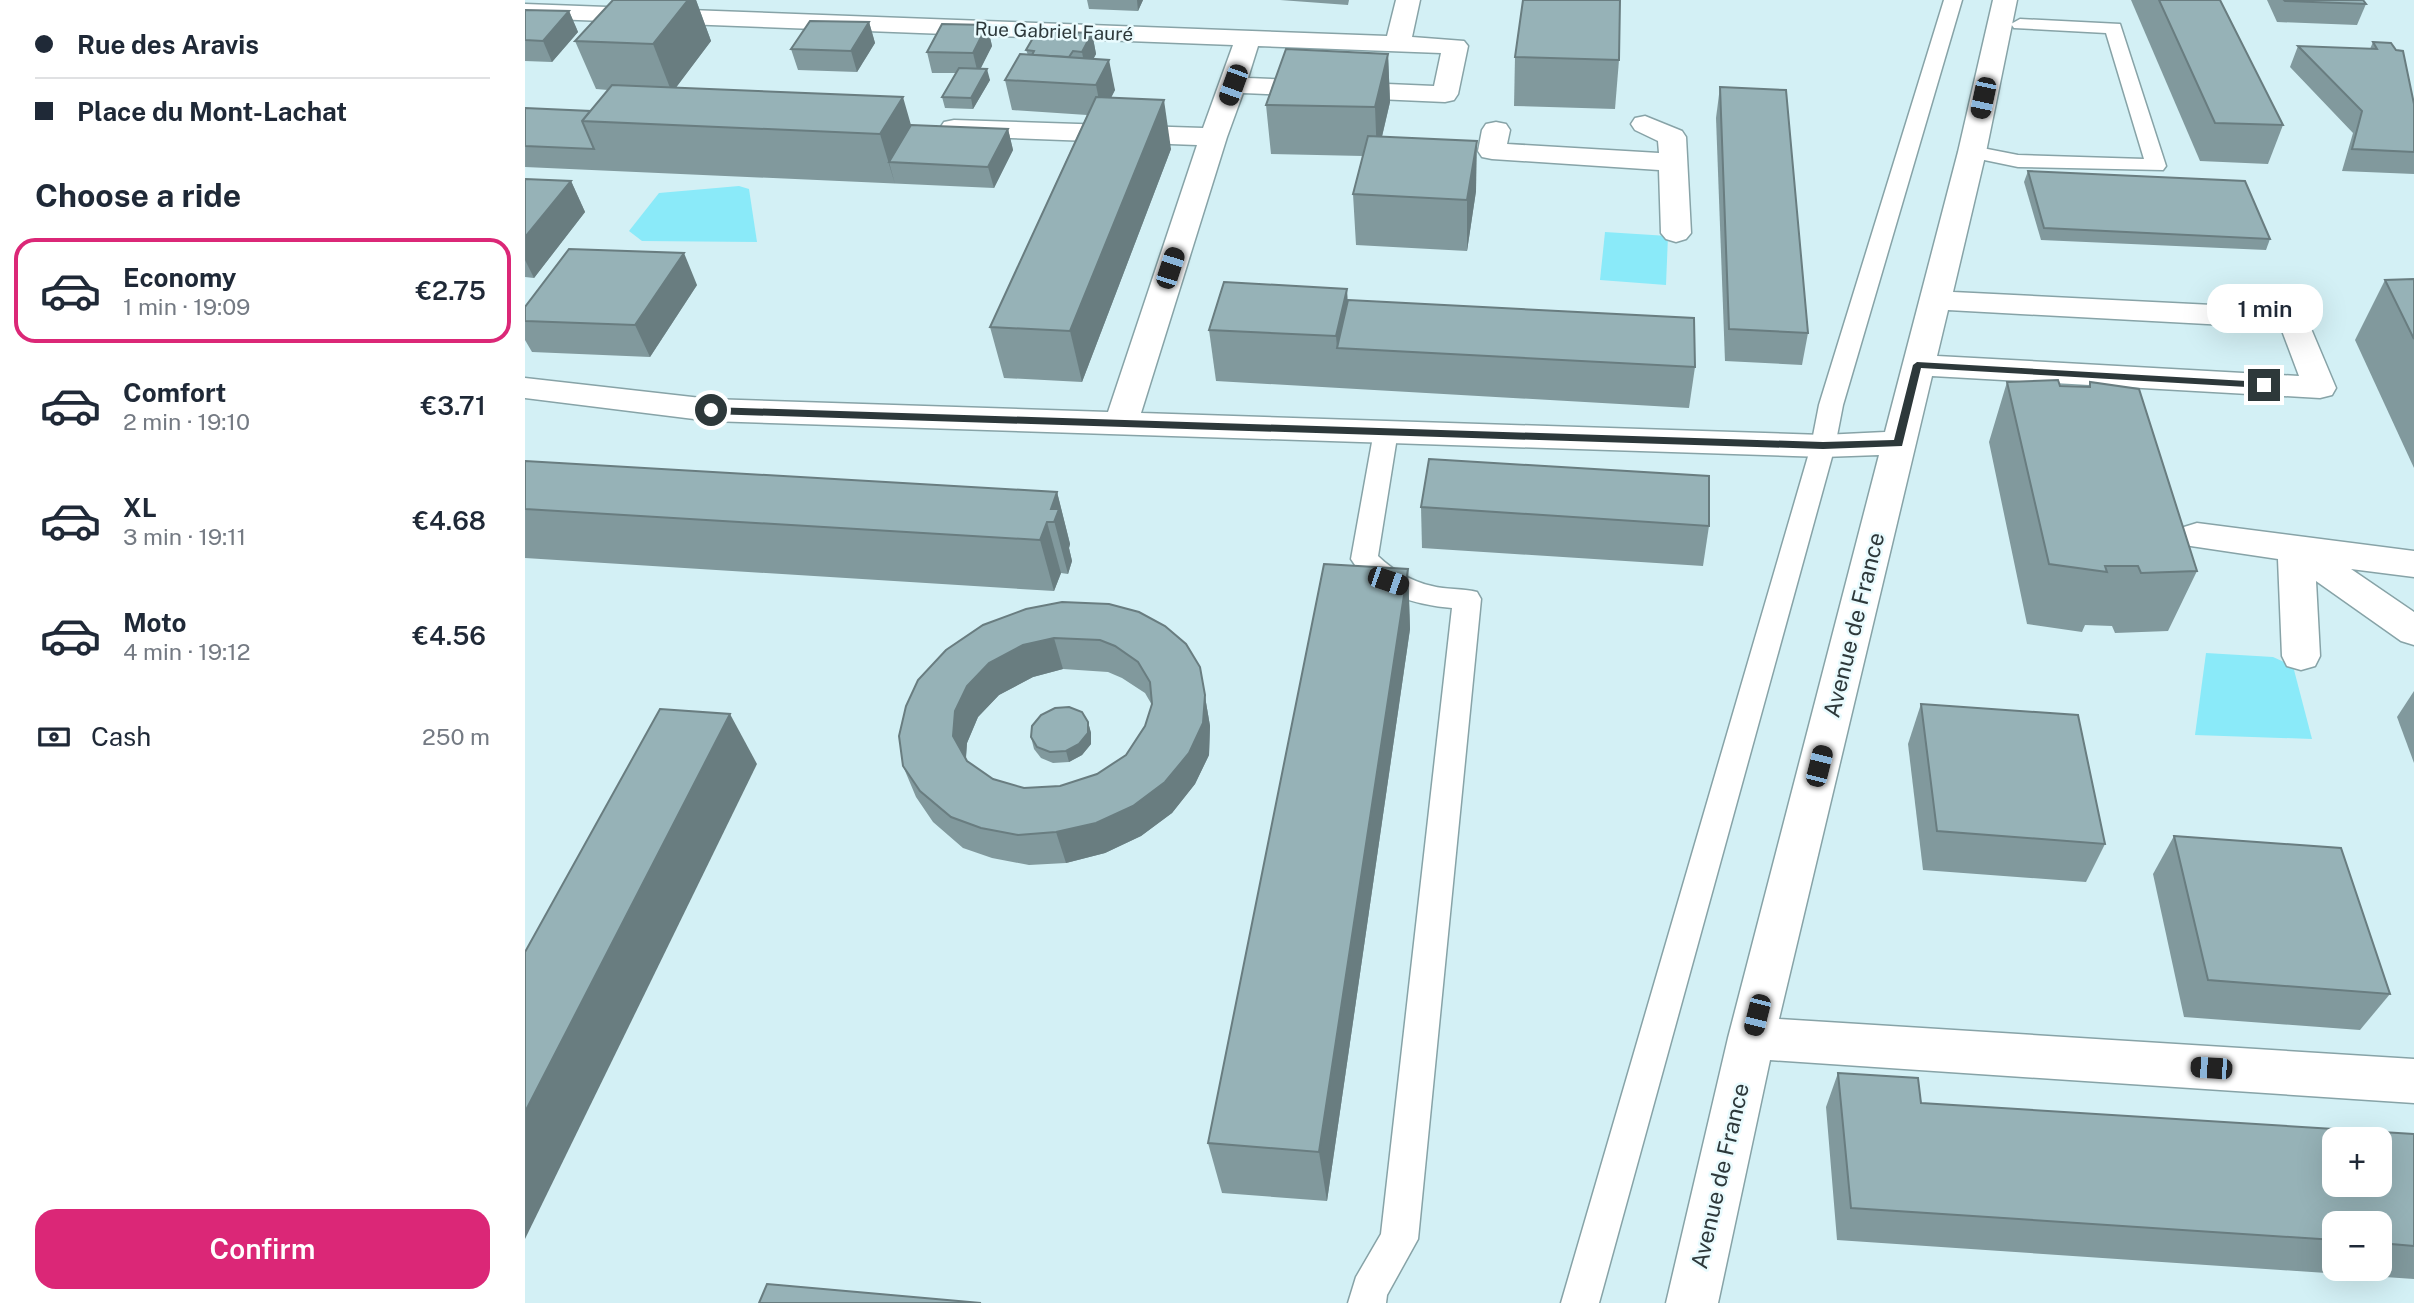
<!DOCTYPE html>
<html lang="en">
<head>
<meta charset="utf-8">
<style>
	body { margin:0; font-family:"Public Sans",sans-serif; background:#f6f6f7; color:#1f2937; height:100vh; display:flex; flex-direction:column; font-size:26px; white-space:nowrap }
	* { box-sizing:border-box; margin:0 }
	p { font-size:23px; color:#747a83 }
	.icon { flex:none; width:38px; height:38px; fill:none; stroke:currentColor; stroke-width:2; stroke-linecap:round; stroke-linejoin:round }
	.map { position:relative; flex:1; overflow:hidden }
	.details { display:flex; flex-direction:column; background:#fff; width:525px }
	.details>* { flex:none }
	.hud { display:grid; align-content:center; height:154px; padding:0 35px; background:#fff }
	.controls { position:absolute; left:1797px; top:1127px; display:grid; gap:14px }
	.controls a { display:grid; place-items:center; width:70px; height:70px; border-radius:14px; background:#fff; box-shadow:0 7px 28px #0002; font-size:35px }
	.end { position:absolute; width:32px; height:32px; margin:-16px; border:9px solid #2d383a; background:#fff; box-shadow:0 0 0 4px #fff }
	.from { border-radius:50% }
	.bubble { position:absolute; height:49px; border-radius:21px; background:#fff; box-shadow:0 7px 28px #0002; font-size:23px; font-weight:600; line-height:49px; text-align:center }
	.car { position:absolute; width:21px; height:42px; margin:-21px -10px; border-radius:9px; box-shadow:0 0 5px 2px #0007; background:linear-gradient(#222 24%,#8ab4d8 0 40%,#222 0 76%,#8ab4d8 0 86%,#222 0) }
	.hud b { display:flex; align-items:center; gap:24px; height:66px; font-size:26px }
	.hud b+b { border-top:2px solid #e0e1e3 }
	.hud i { width:18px; height:18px; background:#1f2937 }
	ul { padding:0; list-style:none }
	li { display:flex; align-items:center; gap:21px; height:105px; margin:0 14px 10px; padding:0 21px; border:4px solid transparent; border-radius:21px }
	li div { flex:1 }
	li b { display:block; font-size:26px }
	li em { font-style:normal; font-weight:600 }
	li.on { border-color:#db2777 }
	li>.icon { width:63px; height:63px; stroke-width:1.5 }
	h2 { padding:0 35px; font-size:32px; line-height:84px }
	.pay { display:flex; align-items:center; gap:18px; height:77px; padding:0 35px; font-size:26px }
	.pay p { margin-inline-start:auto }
	.button { display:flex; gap:14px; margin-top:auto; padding:14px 35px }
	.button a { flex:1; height:80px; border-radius:21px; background:#db2777; color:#fff; font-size:28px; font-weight:600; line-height:80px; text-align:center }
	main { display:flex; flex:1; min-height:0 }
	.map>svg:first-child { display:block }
	.green { fill:#8aeaf9 }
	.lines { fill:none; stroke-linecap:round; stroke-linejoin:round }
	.lane-casing { stroke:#87a3a7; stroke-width:3 }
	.street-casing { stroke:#87a3a7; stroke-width:3 }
	.lane { fill:#fff; fill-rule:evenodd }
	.street { fill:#fff; fill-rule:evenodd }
	.wall { fill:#81999d; fill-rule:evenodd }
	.shaded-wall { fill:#697d80 }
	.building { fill:#96b2b7; stroke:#697d80; stroke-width:2; fill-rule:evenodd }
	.route { fill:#2d383a }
	.labels { text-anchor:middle; stroke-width:5; stroke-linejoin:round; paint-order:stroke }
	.far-street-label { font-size:19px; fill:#2d383a; stroke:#e9fbfe }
	.street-label { font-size:23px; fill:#2d383a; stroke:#e9fbfe }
</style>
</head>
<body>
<main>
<section class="details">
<div class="hud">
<b><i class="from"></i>Rue des Aravis</b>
<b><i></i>Place du Mont-Lachat</b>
</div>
<h2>Choose a ride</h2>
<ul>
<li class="on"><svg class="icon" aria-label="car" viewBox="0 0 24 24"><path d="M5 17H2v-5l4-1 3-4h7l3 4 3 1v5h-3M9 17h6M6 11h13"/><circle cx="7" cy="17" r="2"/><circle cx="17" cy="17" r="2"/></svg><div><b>Economy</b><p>1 min · 19:09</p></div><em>€2.75</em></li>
<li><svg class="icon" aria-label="car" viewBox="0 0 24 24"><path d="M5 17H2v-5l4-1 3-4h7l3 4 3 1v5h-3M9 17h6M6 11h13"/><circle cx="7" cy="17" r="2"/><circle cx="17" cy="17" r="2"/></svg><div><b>Comfort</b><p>2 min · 19:10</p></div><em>€3.71</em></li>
<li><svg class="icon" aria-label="car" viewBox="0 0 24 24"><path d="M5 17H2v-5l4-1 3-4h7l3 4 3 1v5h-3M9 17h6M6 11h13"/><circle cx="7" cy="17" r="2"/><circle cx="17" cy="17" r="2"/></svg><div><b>XL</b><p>3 min · 19:11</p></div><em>€4.68</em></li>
<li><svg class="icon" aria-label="car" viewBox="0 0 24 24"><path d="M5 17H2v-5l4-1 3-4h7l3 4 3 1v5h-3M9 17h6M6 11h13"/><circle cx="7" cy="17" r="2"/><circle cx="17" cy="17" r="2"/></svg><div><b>Moto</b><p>4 min · 19:12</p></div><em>€4.56</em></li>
</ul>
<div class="pay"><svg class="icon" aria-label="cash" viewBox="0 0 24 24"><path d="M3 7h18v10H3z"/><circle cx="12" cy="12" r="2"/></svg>Cash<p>250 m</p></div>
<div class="button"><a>Confirm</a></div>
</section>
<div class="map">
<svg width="1889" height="1303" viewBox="0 0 1889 1303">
	<rect width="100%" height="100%" fill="#d3f0f5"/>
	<g class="green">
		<polygon points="214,186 224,189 232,242 117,241 104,231 134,193"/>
		<polygon points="1080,232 1143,236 1141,285 1075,280"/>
		<polygon points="1681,653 1748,657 1768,666 1787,739 1670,735"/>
	</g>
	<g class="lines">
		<g class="lane-casing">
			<g id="lane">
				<polygon points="1419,0 1437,0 1318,405 1310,446 1074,1303 1036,1303 1286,446 1294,405"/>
				<polygon points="1495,19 1595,24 1641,166 1638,170 1493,167 1440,156 1437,152 1440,148 1447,146 1493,155 1619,159 1581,33 1489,28 1486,24"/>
				<path d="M861,423l9,2 3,6 -20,125c16,15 32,25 54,30 14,4 30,2 45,6l4,7 -63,640 -31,56 -1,8h-38l8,-26 25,-43 71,-626c-36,-3 -81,-15 -101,-49l23,-128 3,-6z"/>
			</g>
		</g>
		<g class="street-casing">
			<g id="street">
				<path d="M871,0h24l-8,37 52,4 4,5 -10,48 -4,6 -9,2 -202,-9 -16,44 -86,276 682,22 62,-3 73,-280 35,-152h24l-31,152 -33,140 340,17 11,3 32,76 -4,7 -12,3 -388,-22 -153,643 635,40v44l-644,-43 -52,243h-52l62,-265 151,-583 -56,2 -1113,-36 -185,-23v-20l185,21 398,13 89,-267 -243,-9 -10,-2 -4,-6 4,-6 10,-2 249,8 30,-83 -708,-27v-14l862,32zM733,46l183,7 -7,33 -186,-8zM1423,310l333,18 18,48 -362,-20z"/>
				<polygon points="1120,116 1157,131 1161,137 1166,233 1161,239 1151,242 1141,239 1136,233 1134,170 967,159 957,157 953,151 957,130 961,124 971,122 981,124 985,130 982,144 1134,153 1133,141 1110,130 1106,124 1110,118"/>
				<polygon points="1672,523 1889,551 1889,577 1826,569 1889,612 1889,645 1876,641 1791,581 1795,656 1790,666 1776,670 1762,666 1757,656 1753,559 1659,545 1654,536 1659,527"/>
			</g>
		</g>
		<use href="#lane" class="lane"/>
		<use href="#street" class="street"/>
	</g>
	<g class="wall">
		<polygon points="88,0 171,0 186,41 151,87 386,125 483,129 488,150 469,188 0,167 0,108 65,111 83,90 71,89 50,41"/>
		<polygon points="562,0 618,0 613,11 564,9"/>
		<polygon points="755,0 824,0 823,5"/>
		<polygon points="1606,0 1695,0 1758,125 1743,164 1675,161"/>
		<polygon points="1742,0 1838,0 1841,4 1832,25 1752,22"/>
		<polygon points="0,10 44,11 53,32 27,62 0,61"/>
		<polygon points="344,22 350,43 332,72 273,70 266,49"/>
		<polygon points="462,25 467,46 455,69 465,80 448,109 420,108 417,97 431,73 407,73 402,52"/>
		<polygon points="567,33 571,54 568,59 590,90 586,97 646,149 557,382 479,378 465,327 562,115 487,110 480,80 503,55 501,50"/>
		<polygon points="1848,42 1889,104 1889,174 1817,171 1828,133 1765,67 1773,46 1845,49"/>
		<polygon points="863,54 865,102 857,137 951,191 942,251 831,245 828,194 838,156 746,154 741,105"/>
		<polygon points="990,57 1094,60 1090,109 989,106"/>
		<polygon points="1195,87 1283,333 1277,365 1200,361 1191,118"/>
		<polygon points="1503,171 1745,239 1741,250 1516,240 1499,182"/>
		<polygon points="0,179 46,181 60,212 9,278 0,277"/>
		<polygon points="1889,279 1889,468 1830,340 1860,280"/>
		<polygon points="172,285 125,357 7,352 0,340 0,307"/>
		<polygon points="823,300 1170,367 1164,408 691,381 684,330"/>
		<polygon points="1482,382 1563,387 1565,382 1672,571 1643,631 1590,633 1587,626 1560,625 1557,632 1502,624 1464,442"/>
		<polygon points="0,461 532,492 545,544 544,548 547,561 543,574 536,573 529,591 0,558"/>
		<polygon points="896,507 1184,526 1178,566 897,548"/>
		<polygon points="883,569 885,629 802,1201 697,1193 683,1143"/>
		<path d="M501,609l174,58 10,59 -1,29 -14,29 -23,29 -31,23 -36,17 -39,10 -37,2 -37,-7 -29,-10 -30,-26 -17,-25 -13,-31zM538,669l45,3 14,6 23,15 7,12 -7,21 -19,29 -29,19 -37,12 -36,2 -31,-9 -26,-18 -1,-2 1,-16 11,-26 21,-22 34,-18z"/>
		<polygon points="1889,691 1889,763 1872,717"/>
		<polygon points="1396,704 1580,844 1561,882 1398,870 1383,744"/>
		<polygon points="563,722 566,733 566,744 557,755 544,762 528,763 516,758 509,749 506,737"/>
		<polygon points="1649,836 1865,994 1835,1030 1659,1017 1628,874"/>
		<path d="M1313,1073l83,30 493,31v145l-577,-39 -11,-133zM1810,1223h45v46h-45z"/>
	</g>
	<g class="shaded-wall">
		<polygon points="163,0 171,0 186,41 147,93 128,44"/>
		<polygon points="612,0 618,0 613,11"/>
		<polygon points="44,11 53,32 27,62 18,41"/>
		<polygon points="344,22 350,43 332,72 326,51"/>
		<polygon points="462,25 467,46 453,74 448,53"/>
		<polygon points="567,33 571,54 561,73 557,52"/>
		<polygon points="863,54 865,102 852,157 850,107"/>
		<polygon points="584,60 590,90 577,116 571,85"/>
		<polygon points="462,69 465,80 448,109 446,98"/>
		<polygon points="378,97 392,146 364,162 370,184 355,134"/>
		<polygon points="639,100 646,149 557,382 545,331"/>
		<polygon points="483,129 488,150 469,188 463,167"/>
		<polygon points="952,141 951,191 942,251 942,200"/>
		<polygon points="46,181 60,212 9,278 0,260 0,237"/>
		<polygon points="159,253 172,285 125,357 110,325"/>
		<polygon points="822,289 825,340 812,348 811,336"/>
		<polygon points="532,492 545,544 544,548 547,561 543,574 526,509"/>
		<polygon points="522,522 536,573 529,591 515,540"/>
		<polygon points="883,569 885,629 802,1201 794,1152"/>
		<polygon points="529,638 538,669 508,677 474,695 453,717 442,743 440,767 428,736 430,711 442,686 464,663 498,645"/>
		<polygon points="675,667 685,726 684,755 670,784 647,813 616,836 580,853 541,863 531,832 571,823"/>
		<polygon points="205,714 232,764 0,1239 0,1112"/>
		<polygon points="563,722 566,733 566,744 557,755 544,762 541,751"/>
	</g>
	<g class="building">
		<polygon points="88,0 163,0 128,44 50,41"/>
		<polygon points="998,0 1095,0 1094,60 990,57"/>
		<polygon points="1634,0 1695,0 1758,125 1690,123"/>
		<polygon points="1759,0 1838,0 1841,4 1760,1"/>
		<polygon points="0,10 44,11 18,41 0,40"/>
		<polygon points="285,21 344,22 326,51 266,49"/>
		<polygon points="417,24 462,25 448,53 402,52"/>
		<polygon points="512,31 567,33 557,52 548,51 544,57 507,55 509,51 501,50"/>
		<polygon points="1848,42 1866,43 1871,50 1878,51 1889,104 1889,152 1827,149 1837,111 1773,46 1852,49"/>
		<polygon points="761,49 863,54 850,107 741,105"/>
		<polygon points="495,54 584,60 571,85 480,80"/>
		<polygon points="434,68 462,69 446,98 417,97"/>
		<polygon points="87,85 378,97 355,134 57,121"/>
		<polygon points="1195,87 1261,90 1283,333 1204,329"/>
		<polygon points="571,97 639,100 545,331 465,327"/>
		<polygon points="0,108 65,111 57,121 69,149 0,146"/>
		<polygon points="386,125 483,129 463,167 364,162"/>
		<polygon points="843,136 952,141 942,200 828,194"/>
		<polygon points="1503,171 1720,181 1745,239 1519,228"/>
		<polygon points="0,179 46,181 0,237"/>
		<polygon points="44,249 159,253 110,325 0,321 0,307"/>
		<polygon points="1889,279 1889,339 1860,280"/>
		<polygon points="699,282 822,289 811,336 684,330"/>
		<polygon points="823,300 1169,318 1170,367 812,348"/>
		<polygon points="1533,380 1535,386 1565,387 1565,382 1614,389 1672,571 1616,573 1613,566 1580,566 1582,572 1524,564 1482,382"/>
		<polygon points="904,459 1184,476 1184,526 896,507"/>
		<polygon points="0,461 532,492 526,509 534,509 529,522 522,522 515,540 0,509"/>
		<polygon points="799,564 883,569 794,1152 683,1143"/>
		<path d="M537,602l47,2 30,8 26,14 21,18 14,23 5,28 -2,28 -14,30 -24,29 -32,24 -37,17 -40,9 -38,3 -37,-7 -30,-11 -31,-26 -17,-25 -4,-30 7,-30 12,-26 28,-30 37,-25 43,-16zM529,638l46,2 15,6 23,16 12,20 2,22 -7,22 -19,29 -29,19 -37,12 -36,2 -31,-9 -26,-18 -14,-25 2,-25 12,-25 22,-23 34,-18z"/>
		<polygon points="1396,704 1553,715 1580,844 1412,831"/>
		<polygon points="544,707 557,712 563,722 563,733 554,744 541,751 525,752 512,747 506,737 507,726 516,715 530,708"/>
		<polygon points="135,709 205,714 0,1112 0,952"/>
		<polygon points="1649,836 1816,848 1865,994 1683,980"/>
		<path d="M1313,1073l80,5 3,25 493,31v112l-34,-3v-20h-45v17l-484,-32zM1810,1139h45v46h-45z"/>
		<polygon points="242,1284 456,1303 234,1303"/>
	</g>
	<polygon class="route" points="1392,362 1739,382 1744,385 1739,388 1396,368 1377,446 1298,449 186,414 181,410 186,407 1298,442 1369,440 1388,365"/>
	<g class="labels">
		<g class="far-street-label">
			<text transform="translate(529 31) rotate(2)" y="7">Rue Gabriel Fauré</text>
		</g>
		<g class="street-label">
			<text transform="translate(1329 625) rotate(-76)" y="8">Avenue de France</text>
			<text transform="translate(1195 1176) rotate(-77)" y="8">Avenue de France</text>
		</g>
	</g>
</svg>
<div class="controls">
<a>+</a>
<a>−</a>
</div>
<i class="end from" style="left:186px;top:410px"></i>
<i class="end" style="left:1739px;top:385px"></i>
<div class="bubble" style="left:1682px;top:284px;width:116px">1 min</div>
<i class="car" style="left:708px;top:85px;rotate:200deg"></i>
<i class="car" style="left:1458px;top:98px;rotate:192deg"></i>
<i class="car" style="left:645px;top:268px;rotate:18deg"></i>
<i class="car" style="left:863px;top:581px;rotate:109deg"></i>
<i class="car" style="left:1294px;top:766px;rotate:14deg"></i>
<i class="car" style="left:1232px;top:1015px;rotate:194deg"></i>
<i class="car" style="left:1686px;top:1068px;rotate:274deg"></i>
</div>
</main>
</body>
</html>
